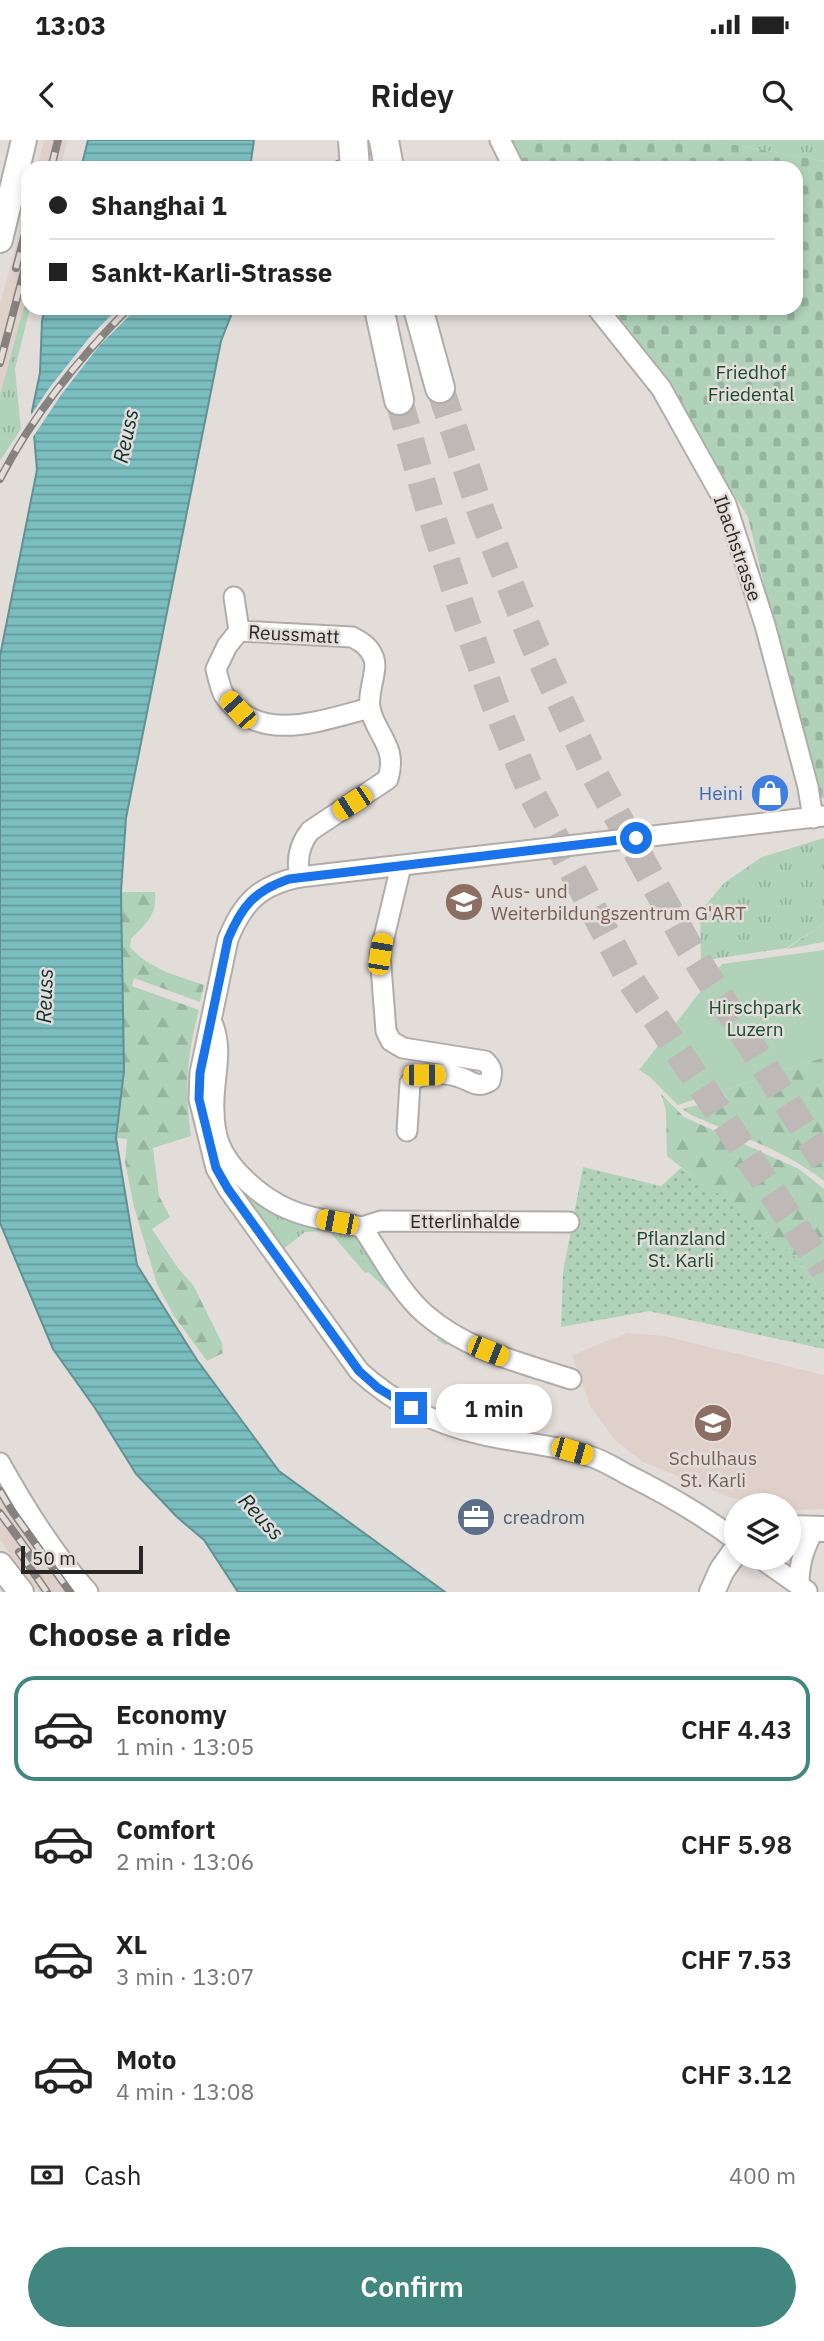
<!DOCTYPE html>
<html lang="en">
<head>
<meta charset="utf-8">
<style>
	body { margin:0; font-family:"IBM Plex Sans",sans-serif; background:#f6f6f6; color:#222; height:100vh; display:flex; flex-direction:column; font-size:26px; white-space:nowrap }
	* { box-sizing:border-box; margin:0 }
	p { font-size:23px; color:#767676 }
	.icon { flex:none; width:38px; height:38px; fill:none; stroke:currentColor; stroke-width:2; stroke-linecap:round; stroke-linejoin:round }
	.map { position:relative; height:1452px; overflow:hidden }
	.side { display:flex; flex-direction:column; background:#fff; flex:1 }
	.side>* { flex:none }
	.guide { position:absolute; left:21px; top:21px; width:782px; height:154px; border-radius:21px; box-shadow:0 4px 10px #0003; display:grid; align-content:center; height:154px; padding:0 28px; background:#fff }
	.tools { position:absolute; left:724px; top:1353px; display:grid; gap:14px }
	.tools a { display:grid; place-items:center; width:77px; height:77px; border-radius:50%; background:#fff; box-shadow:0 4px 10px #0003; font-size:35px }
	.scale { position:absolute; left:21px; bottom:18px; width:122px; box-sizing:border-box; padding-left:7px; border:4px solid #292726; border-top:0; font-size:19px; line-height:24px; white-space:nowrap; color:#292726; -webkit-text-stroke:5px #e3ddda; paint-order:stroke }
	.end { position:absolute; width:32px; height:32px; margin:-16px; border:9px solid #1a73e8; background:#fff; box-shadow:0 0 0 4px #fff }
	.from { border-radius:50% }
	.bubble { position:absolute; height:49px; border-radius:24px; background:#fff; box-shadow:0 4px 10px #0003; font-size:23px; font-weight:600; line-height:49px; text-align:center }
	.car { position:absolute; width:21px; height:42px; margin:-21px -10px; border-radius:9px; box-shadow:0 0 5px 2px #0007; background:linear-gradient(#f5c518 24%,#345 0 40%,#f5c518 0 76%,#345 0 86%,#f5c518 0) }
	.guide b { display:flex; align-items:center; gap:24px; height:66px; font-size:26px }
	.guide b+b { border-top:2px solid #e0e0e0 }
	.guide i { width:18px; height:18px; background:#222 }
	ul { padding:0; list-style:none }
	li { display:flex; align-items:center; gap:21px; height:105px; margin:0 14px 10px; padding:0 14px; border:4px solid transparent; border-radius:21px }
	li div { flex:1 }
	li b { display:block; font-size:26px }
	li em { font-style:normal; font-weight:600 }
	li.current { border-color:#418780 }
	li>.icon { width:63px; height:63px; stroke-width:1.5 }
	h2 { padding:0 28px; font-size:32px; line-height:84px }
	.pay { display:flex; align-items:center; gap:18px; height:77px; padding:0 28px; font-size:26px }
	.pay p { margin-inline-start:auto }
	.button { display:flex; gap:14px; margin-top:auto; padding:14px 28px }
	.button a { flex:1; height:80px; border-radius:42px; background:#418780; color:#fff; font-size:28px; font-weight:600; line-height:80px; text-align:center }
	.status { display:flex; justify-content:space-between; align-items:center; height:49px; padding:0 35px; background:#fff; direction:ltr }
	.status svg { height:19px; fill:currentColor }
	header { display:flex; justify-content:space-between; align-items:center; height:91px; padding:0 28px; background:#fff; font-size:32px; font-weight:600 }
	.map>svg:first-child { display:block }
	.built { fill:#dfd0ca }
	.grass { fill:url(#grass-tufts) }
	.forest { fill:url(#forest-firs) }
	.cemetery { fill:url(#cemetery-stones) }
	.park { fill:#b0d2b9 }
	.garden { fill:url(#garden-dots) }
	.water { fill:url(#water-rules); stroke:#629192; stroke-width:2 }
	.pier { fill:#e3ddda }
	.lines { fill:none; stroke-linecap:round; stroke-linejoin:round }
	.highway-tunnel { stroke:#beb9b6; stroke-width:28; stroke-dasharray:28 14; stroke-linecap:butt }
	.minor-casing { stroke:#b2aca9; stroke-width:23 }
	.major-casing { stroke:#b2aca9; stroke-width:28 }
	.highway-casing { stroke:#b2aca9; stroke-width:32 }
	.minor { stroke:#fff; stroke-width:19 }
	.major { stroke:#fff; stroke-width:24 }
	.highway { stroke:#fff; stroke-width:28 }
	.rail-casing { stroke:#868280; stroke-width:8 }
	.rail { stroke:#e3ddda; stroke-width:5; stroke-dasharray:16; stroke-linecap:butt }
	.highway-bridge-casing { stroke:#b2aca9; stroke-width:32; stroke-linecap:butt }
	.highway-bridge { stroke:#fff; stroke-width:28 }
	.route { stroke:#1a73e8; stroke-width:9 }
	.labels { text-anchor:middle; stroke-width:5; stroke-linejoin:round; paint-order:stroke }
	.park-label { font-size:19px; fill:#184d2c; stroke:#e3ddda }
	.street-label { font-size:19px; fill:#292726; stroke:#e3ddda }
	.shop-label { font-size:19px; fill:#366cbe; stroke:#e3ddda; text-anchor:end }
	.education-label { font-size:19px; fill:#785e54; stroke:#e3ddda; text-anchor:start }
	.service-label { font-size:19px; fill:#4e5e75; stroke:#e3ddda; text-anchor:start }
	.water-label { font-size:21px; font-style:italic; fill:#0e3132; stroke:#e3ddda }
</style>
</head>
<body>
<div class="status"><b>13:03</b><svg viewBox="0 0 49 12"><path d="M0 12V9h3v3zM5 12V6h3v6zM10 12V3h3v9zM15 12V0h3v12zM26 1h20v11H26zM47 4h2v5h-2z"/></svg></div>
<header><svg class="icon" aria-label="back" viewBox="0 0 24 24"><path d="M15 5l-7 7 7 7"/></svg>Ridey<svg class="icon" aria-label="search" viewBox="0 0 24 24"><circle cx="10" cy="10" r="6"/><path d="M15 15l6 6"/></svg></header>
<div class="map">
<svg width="824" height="1452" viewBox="0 0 824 1452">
	<defs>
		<pattern id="grass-tufts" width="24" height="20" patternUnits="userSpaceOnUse" patternTransform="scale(1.75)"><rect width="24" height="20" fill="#b0d2b9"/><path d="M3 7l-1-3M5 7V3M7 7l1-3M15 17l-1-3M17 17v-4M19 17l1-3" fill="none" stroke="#97b49f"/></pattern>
		<pattern id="forest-firs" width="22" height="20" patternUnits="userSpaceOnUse" patternTransform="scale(1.75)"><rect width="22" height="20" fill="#b0d2b9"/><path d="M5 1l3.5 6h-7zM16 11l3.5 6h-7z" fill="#97b49f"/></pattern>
		<pattern id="cemetery-stones" width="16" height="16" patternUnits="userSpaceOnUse" patternTransform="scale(1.75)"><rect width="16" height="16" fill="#b0d2b9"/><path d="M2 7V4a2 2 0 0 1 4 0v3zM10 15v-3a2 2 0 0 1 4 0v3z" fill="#97b49f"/></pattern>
		<pattern id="garden-dots" width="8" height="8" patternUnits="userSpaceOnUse" patternTransform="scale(1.75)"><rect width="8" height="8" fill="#b0d2b9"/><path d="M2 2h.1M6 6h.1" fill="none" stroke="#97b49f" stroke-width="1.8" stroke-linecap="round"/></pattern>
		<pattern id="water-rules" width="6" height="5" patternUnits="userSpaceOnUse" patternTransform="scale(1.75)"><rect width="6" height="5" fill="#7bbec0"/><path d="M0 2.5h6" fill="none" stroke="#659a9c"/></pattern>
	</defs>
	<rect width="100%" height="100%" fill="#e3ddda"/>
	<g class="built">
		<polygon points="44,0 68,0 60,28 37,28"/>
		<polygon points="28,63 28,152 0,255 0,164"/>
		<polygon points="627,1193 665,1196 824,1235 824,1369 791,1370 789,1369 789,1365 767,1365 732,1358 643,1322 615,1300 590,1266 572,1215"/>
		<polygon points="0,1338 82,1452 39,1452 14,1420 0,1399"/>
	</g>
	<g class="grass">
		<polygon points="708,0 824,0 824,21"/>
		<polygon points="28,152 28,168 30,168 15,229 21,289 0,321 0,255"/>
		<polygon points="824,698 824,784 786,808 701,821 700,772 724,743 762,717"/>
		<polygon points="231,1039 344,1090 360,1101 449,1201 446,1205 437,1200 439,1196 368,1132 365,1133 329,1091 305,1092 282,1110"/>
	</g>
	<g class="forest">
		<path d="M121,752h34c2,24 -9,31 -24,47l-1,8c19,22 48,29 74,38l-4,17 -66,-24 -2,8 67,24c-12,45 -15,80 -8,126l-38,12 6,48 11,21 -18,12 26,39 15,17 29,58 1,10 -16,8 -33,-45 -17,-32 -23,-77 -9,-45 2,-23 -11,-1 8,-67z"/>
		<polygon points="824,784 824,802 786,809"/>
		<path d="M824,917v124c-39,-31 -87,-46 -133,-66l-8,-6c15,-5 29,-5 44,-11l-6,-7z"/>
		<polygon points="661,954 684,977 799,1029 824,1049 824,1156 797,1119 667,1016 666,970"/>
	</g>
	<polygon class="cemetery" points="495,0 708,0 824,21 824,658 821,658 796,579 748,377 637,200 612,168 796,168 796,28 511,28"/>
	<polygon class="park" points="824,810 824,917 678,965 650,937 639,930 722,824"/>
	<polygon class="garden" points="583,1027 661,1046 681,1028 739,1068 797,1119 824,1156 824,1209 649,1171 561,1187 563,1132"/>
	<g class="water">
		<polygon points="88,0 254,0 250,28 81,28"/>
		<polygon points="45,168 234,168 221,201 126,678 121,752 124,931 116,998 137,1125 197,1220 279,1331 445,1452 238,1452 204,1400 177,1377 136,1334 95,1268 53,1209 0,1083 0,516 37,330 32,271 40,233 42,181"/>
	</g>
	<polygon class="pier" points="118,168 137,168 99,206 61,255 31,300 29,278 50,247 89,198"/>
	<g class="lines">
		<g class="highway-tunnel">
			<polyline points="440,248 482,375 532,500 591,628 690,809 824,1021"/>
			<polyline points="399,260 429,368 462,470 493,559 532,654 631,841 824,1130"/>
		</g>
		<g class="minor-casing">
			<g id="minor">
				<polyline points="500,0 514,28"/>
				<polyline points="597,168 661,248 726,364 765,485 808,647 813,678"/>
				<path d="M234,457l5,34 113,6c10,5 18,10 22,22 4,12 -7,34 -4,49 6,28 28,38 18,71l-78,52c-11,14 -14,29 -10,46"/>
				<path d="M239,491l-12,15 -11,23c2,8 4,19 8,26 35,51 98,25 146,13"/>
				<path d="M401,726l-21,88 6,77 5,10 12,7 82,13c7,7 8,11 5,20 -14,8 -17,0 -31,-4 -13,-5 -40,-5 -49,6l-3,48"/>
				<path d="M213,885c11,28 -1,57 1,86 0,9 2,23 5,32 10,27 43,55 69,66 23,10 49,13 74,18 19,28 37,64 63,87 41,36 96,49 146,65"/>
				<polyline points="362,1087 381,1081 569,1082"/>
				<path d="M0,1323c25,45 53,91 88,129"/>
				<path d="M737,1401c-34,-26 -71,-47 -109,-66 -13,-7 -25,-15 -39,-19 -36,-12 -73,-13 -109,-22 -45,-10 -87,-32 -121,-63l-131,-182 -12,-21 -17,-69 1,-26 28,-134c15,-37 32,-54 72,-62l524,-61"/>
				<polyline points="760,1418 807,1451"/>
				<path d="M799,1445c0,-23 5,-37 16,-57"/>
			</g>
		</g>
		<g class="major-casing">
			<g id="major">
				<polyline points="0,100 24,0"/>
				<polyline points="789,1388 824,1389"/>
				<polyline points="0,1425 21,1452"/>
				<polyline points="712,1452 722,1430 737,1409"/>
			</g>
		</g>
		<g class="highway-casing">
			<g id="highway">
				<polyline points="379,168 399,260"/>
				<polyline points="418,168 440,248"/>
			</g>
		</g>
		<use href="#minor" class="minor"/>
		<use href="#major" class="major"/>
		<use href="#highway" class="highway"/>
		<g class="rail-casing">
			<g id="rail">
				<polyline points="51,28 58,0"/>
				<polyline points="328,28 396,0"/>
				<polyline points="16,128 28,83"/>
				<polyline points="0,223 28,116"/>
				<path d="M0,339c33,-64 78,-120 129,-171"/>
				<polyline points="0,1351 12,1371 70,1452"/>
				<polyline points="0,1373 33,1418"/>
				<polyline points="19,1412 47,1452"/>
			</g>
		</g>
		<use href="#rail" class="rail"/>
		<g class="highway-bridge-casing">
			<g id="highway-bridge">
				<polyline points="353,0 355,28"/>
				<polyline points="384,0 389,28"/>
			</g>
		</g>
		<use href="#highway-bridge" class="highway-bridge"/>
	</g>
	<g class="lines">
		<path class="route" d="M411,1268l-33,-20 -19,-17 -131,-182 -12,-21 -17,-69 1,-26 28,-134c14,-33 26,-48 61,-60l347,-41"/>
	</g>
	<defs>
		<g id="shop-disc" transform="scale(2.0125)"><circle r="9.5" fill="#3f7fe0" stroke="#e3ddda"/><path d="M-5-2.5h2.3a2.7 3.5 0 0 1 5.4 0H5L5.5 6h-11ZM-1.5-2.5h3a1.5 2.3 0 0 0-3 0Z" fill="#fff"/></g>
		<g id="school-disc" transform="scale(2.0125)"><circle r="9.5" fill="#8d6e63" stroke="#e3ddda"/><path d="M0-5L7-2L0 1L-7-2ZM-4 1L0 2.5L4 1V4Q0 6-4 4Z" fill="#fff"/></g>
		<g id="office-disc" transform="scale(2.0125)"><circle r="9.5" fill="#5c6f8a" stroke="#e3ddda"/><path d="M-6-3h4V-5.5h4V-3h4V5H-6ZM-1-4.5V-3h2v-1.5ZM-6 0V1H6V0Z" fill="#fff"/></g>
	</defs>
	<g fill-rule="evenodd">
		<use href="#shop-disc" x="770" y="653"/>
		<use href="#school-disc" x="464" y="762"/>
		<use href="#school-disc" x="713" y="1283"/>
		<use href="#office-disc" x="476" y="1377"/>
	</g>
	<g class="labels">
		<g class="park-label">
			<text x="751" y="239">Friedhof<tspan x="751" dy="22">Friedental</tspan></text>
			<text x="755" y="874">Hirschpark<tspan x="755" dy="22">Luzern</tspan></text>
			<text x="681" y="1105">Pflanzland<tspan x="681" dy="22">St. Karli</tspan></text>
		</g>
		<g class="street-label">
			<text transform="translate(738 408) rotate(71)" y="7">Ibachstrasse</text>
			<text transform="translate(294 494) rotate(3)" y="7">Reussmatt</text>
			<text x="465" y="1088">Etterlinhalde</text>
		</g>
		<g class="shop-label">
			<text x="743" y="660">Heini</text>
		</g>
		<g class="education-label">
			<text x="491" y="758">Aus- und<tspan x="491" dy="22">Weiterbildungszentrum G'ART</tspan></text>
			<text x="713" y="1325" text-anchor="middle">Schulhaus<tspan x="713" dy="22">St. Karli</tspan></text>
		</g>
		<g class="service-label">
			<text x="503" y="1384">creadrom</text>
		</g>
		<g class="water-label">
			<text transform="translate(126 296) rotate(-78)" y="7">Reuss</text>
			<text transform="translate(45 856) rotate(-88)" y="7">Reuss</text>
			<text transform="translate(261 1377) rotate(47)" y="7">Reuss</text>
		</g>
	</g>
</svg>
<div class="tools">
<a><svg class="icon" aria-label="layers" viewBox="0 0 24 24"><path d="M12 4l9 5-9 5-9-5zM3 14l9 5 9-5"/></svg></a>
</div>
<div class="scale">50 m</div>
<i class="end from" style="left:636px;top:698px"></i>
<i class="end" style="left:411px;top:1268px"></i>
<div class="bubble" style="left:436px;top:1244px;width:116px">1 min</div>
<i class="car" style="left:238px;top:570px;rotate:318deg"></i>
<i class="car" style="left:352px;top:663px;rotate:237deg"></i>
<i class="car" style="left:380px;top:814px;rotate:9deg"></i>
<i class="car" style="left:424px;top:935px;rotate:90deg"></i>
<i class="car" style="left:337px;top:1082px;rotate:281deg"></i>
<i class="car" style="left:488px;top:1211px;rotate:112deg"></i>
<i class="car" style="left:572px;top:1311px;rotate:106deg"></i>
<div class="guide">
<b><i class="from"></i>Shanghai 1</b>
<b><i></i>Sankt-Karli-Strasse</b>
</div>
</div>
<section class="side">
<h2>Choose a ride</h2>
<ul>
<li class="current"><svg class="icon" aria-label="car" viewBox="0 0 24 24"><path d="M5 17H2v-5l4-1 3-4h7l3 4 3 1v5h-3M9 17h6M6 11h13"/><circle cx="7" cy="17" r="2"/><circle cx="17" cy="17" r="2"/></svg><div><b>Economy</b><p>1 min · 13:05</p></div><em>CHF 4.43</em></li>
<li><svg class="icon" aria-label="car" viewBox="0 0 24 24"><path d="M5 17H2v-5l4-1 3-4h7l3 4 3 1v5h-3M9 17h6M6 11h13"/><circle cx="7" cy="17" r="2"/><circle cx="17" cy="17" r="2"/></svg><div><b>Comfort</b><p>2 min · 13:06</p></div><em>CHF 5.98</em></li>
<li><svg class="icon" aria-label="car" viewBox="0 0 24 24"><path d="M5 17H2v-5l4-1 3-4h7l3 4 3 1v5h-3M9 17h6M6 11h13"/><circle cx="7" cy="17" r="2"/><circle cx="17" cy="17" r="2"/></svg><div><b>XL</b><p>3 min · 13:07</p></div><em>CHF 7.53</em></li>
<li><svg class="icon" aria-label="car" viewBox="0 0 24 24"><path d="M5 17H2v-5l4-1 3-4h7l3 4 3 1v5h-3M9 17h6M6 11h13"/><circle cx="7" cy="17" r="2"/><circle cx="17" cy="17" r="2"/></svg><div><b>Moto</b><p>4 min · 13:08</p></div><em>CHF 3.12</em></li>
</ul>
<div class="pay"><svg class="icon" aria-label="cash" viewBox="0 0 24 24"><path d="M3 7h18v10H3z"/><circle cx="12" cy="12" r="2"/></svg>Cash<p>400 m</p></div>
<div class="button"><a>Confirm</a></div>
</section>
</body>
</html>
